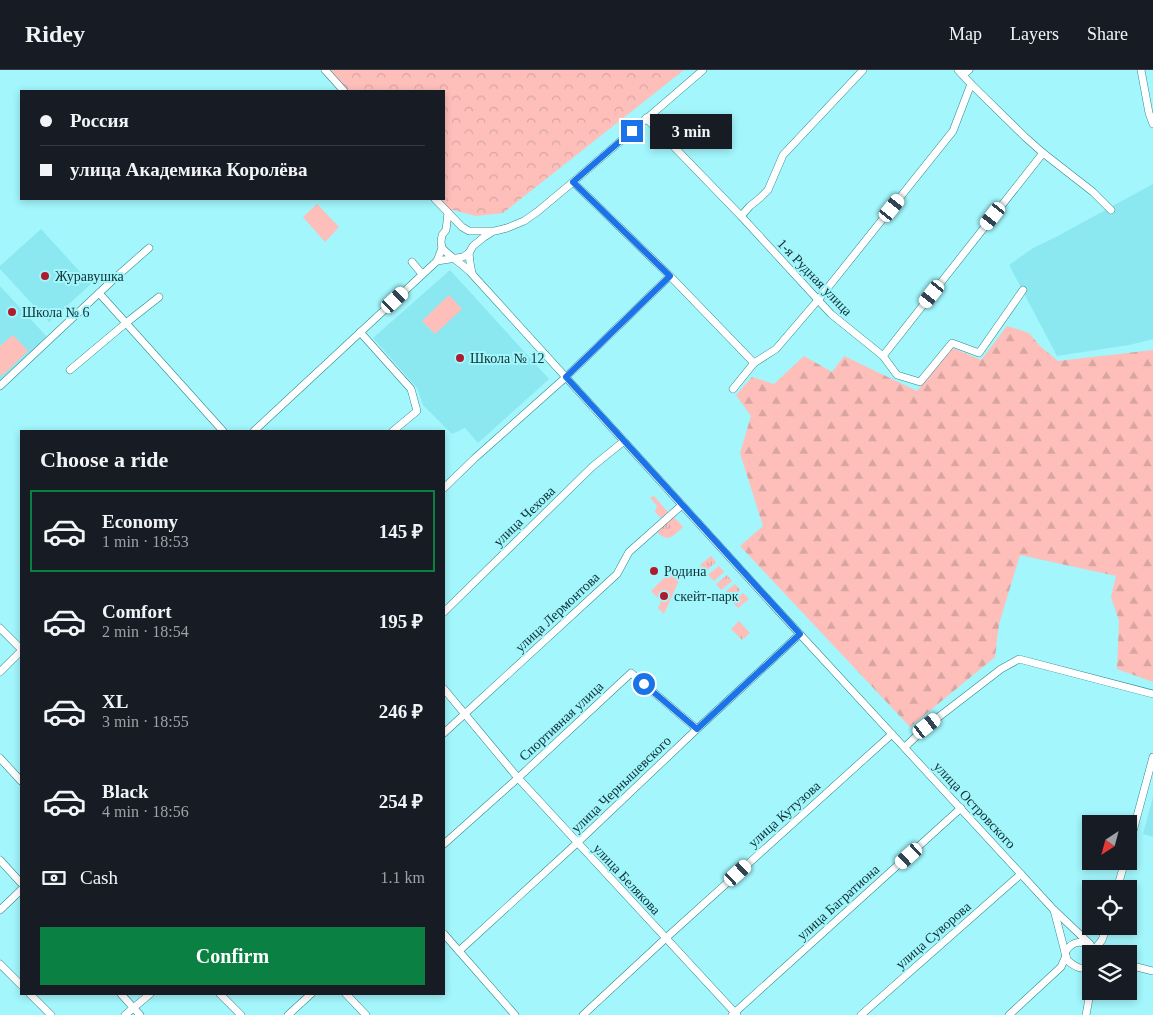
<!DOCTYPE html>
<html lang="en">
<head>
<meta charset="utf-8">
<style>
	body { margin:0; font-family:Georgia,serif; background:#242831; color:#f1f3f6; height:100vh; display:flex; flex-direction:column; font-size:19px; white-space:nowrap }
	* { box-sizing:border-box; margin:0 }
	p { font-size:16px; color:#9ea1a6 }
	.icon { flex:none; width:28px; height:28px; fill:none; stroke:currentColor; stroke-width:2; stroke-linecap:round; stroke-linejoin:round }
	.map { position:relative; flex:1; overflow:hidden }
	.details { position:absolute; left:20px; top:360px; width:425px; height:565px; display:flex; flex-direction:column; background:#171b24; border-radius:0px; box-shadow:0 2px 8px #0003 }
	.details>* { flex:none }
	.hud { position:absolute; left:20px; top:20px; width:425px; height:110px; border-radius:0px; box-shadow:0 2px 8px #0003; display:grid; align-content:center; height:110px; padding:0 20px; background:#171b24 }
	.needle { width:32px; rotate:216deg }
	.tools { position:absolute; left:1082px; top:745px; display:grid; gap:10px }
	.tools a { display:grid; place-items:center; width:55px; height:55px; border-radius:0px; background:#171b24; box-shadow:0 2px 8px #0003; font-size:25px }
	.end { position:absolute; width:22px; height:22px; margin:-11px; border:6px solid #1a73e8; background:#fff; box-shadow:0 0 0 2px #fff }
	.from { border-radius:50% }
	.bubble { position:absolute; height:35px; border-radius:0px; background:#171b24; box-shadow:0 2px 8px #0003; font-size:16px; font-weight:800; line-height:35px; text-align:center }
	.car { position:absolute; width:15px; height:30px; margin:-15px -8px; border-radius:6px; box-shadow:0 0 4px 1px #0007; background:linear-gradient(#fff 24%,#345 0 40%,#fff 0 76%,#345 0 86%,#fff 0) }
	.hud b { display:flex; align-items:center; gap:18px; height:48px; font-size:19px }
	.hud b+b { border-top:1px solid #363941 }
	.hud i { width:12px; height:12px; background:#f1f3f6 }
	ul { padding:0; list-style:none }
	li { display:flex; align-items:center; gap:15px; height:82px; margin:0 10px 8px; padding:0 10px; border:2px solid transparent; border-radius:0px }
	li div { flex:1 }
	li b { display:block; font-size:19px }
	li em { font-style:normal; font-weight:800 }
	li.selected { border-color:#0b8043 }
	li>.icon { width:45px; height:45px; stroke-width:1.5 }
	h2 { padding:0 20px; font-size:22px; line-height:60px }
	.pay { display:flex; align-items:center; gap:12px; height:55px; padding:0 20px; font-size:19px }
	.pay p { margin-inline-start:auto }
	.primary-button { display:flex; gap:10px; margin-top:auto; padding:10px 20px }
	.primary-button a { flex:1; height:58px; border-radius:0px; background:#0b8043; color:#fff; font-size:20px; font-weight:800; line-height:58px; text-align:center }
	header { display:flex; align-items:center; gap:30px; box-sizing:border-box; height:70px; padding:0 25px; background:#171b24; border-bottom:1px solid #363941 }
	header strong { font-size:24px }
	nav { display:flex; gap:28px; margin-inline-start:auto; font-size:18px }
	.map>svg:first-child { display:block }
	.built { fill:#8ce8f0 }
	.grass { fill:url(#grass-tufts) }
	.forest { fill:url(#forest-firs) }
	.park { fill:url(#park-crowns) }
	.garden { fill:#febfbb }
	.lines { fill:none; stroke-linecap:round; stroke-linejoin:round }
	.minor-casing { stroke:#2f868c; stroke-width:8 }
	.minor { stroke:#fff; stroke-width:7 }
	.route { stroke:#1a73e8; stroke-width:6 }
	.poi-dot { fill:#af1b2d; stroke:#a2f6fc; stroke-width:2 }
	.labels { text-anchor:middle; stroke-width:4; stroke-linejoin:round; paint-order:stroke }
	.poi-label { font-size:14px; fill:#0e3235; stroke:#a2f6fc; text-anchor:start }
	.street-label { font-size:14px; fill:#0e3235; stroke:#a2f6fc }
</style>
</head>
<body>
<header>
<strong>Ridey</strong>
<nav><a>Map</a><a>Layers</a><a>Share</a></nav>
</header>
<div class="map">
<svg width="1153" height="945" viewBox="0 0 1153 945">
	<defs>
		<pattern id="grass-tufts" width="24" height="20" patternUnits="userSpaceOnUse" patternTransform="scale(1.25)"><rect width="24" height="20" fill="#febfbb"/><path d="M3 7l-1-3M5 7V3M7 7l1-3M15 17l-1-3M17 17v-4M19 17l1-3" fill="none" stroke="#d8a5a1"/></pattern>
		<pattern id="forest-firs" width="22" height="20" patternUnits="userSpaceOnUse" patternTransform="scale(1.25)"><rect width="22" height="20" fill="#febfbb"/><path d="M5 1l3.5 6h-7zM16 11l3.5 6h-7z" fill="#d8a5a1"/></pattern>
		<pattern id="park-crowns" width="20" height="18" patternUnits="userSpaceOnUse" patternTransform="scale(1.25)"><rect width="20" height="18" fill="#febfbb"/><path d="M2 6a3 3 0 1 1 6 0M12 15a3 3 0 1 1 6 0" fill="none" stroke="#d8a5a1"/></pattern>
	</defs>
	<rect width="100%" height="100%" fill="#a2f6fc"/>
	<g class="built">
		<polygon points="1153,114 1153,269 1129,275 1057,286 1009,195 1033,178 1056,167"/>
		<polygon points="41,159 91,214 49,252 0,199 0,196"/>
		<polygon points="450,200 549,309 478,373 465,358 452,364 423,335 417,318 373,268"/>
		<polygon points="0,216 48,268 0,313"/>
		<polygon points="1153,727 1153,767 1143,764"/>
	</g>
	<g class="grass">
		<polygon points="654,426 668,442 661,448 655,442 657,436 651,429 651,427"/>
		<path d="M672,445l11,12c-11,10 -15,17 -28,3z"/>
		<polygon points="711,486 716,492 706,501 700,495"/>
		<polygon points="719,496 724,502 714,511 708,505"/>
		<polygon points="727,505 732,511 721,520 716,514"/>
		<polygon points="735,514 740,520 730,529 724,523"/>
		<polygon points="743,523 749,529 738,538 733,533"/>
		<polygon points="739,551 750,563 742,570 731,559"/>
	</g>
	<polygon class="forest" points="1007,256 1029,263 1040,276 1058,291 1153,280 1153,612 1117,599 1119,551 1111,527 1116,506 1020,485 999,554 995,587 910,657 740,476 763,456 740,383 751,346 736,325 752,307 774,314 804,286 832,302 844,286 917,321 953,278 981,290"/>
	<polygon class="park" points="327,0 684,0 503,143 476,146 453,140 447,142 435,129 444,129 444,21 345,21"/>
	<g class="garden">
		<polygon points="317,134 339,157 325,172 303,147"/>
		<polygon points="449,225 462,239 435,264 422,251"/>
		<polygon points="13,265 28,281 2,306 0,303 0,276"/>
		<polygon points="674,498 681,506 664,544 658,538 661,531 651,521"/>
	</g>
	<g class="lines">
		<g class="minor-casing">
			<g id="minor">
				<polyline points="325,0 344,21"/>
				<polyline points="958,0 971,14 1025,67 1043,83 1093,122 1111,140"/>
				<polyline points="1141,0 1149,43 1153,54"/>
				<polyline points="963,5 969,0"/>
				<polyline points="646,48 741,146 831,244 883,286 897,305 920,312 952,273 979,283 1023,220"/>
				<polyline points="573,112 670,206 754,293"/>
				<polyline points="435,129 462,157 469,161 495,161 507,158 524,151 537,142 573,112 703,0"/>
				<polyline points="741,146 750,136 760,128 768,120 783,85 863,0"/>
				<path d="M442,178c8,9 21,16 30,26l301,331 281,305 36,34"/>
				<polyline points="469,183 470,193 472,203"/>
				<polyline points="437,191 463,187 469,183 473,176 484,167 492,162"/>
				<polyline points="412,192 422,204"/>
				<polyline points="99,223 223,361"/>
				<polyline points="360,262 411,319 417,341 393,361"/>
				<polyline points="883,286 1043,83"/>
				<polyline points="70,300 126,253 159,227"/>
				<polyline points="0,316 115,208 149,178"/>
				<polyline points="733,319 754,293 776,279 818,230 953,61 971,14"/>
				<polyline points="254,361 437,191 442,178 441,172 442,165 446,160 448,143"/>
				<polyline points="444,418 475,388 566,307 670,206"/>
				<polyline points="444,542 592,397 624,371"/>
				<polyline points="0,558 21,579"/>
				<polyline points="0,602 21,581"/>
				<polyline points="444,619 518,708 737,945"/>
				<polyline points="444,663 617,504 629,482 682,435"/>
				<polyline points="905,677 927,656 1001,599 1019,589 1153,624"/>
				<polyline points="0,688 21,711"/>
				<polyline points="444,774 518,708 631,603 697,659"/>
				<polyline points="1129,776 1153,687"/>
				<polyline points="0,790 21,813"/>
				<polyline points="1117,819 1125,791"/>
				<polyline points="0,840 21,820"/>
				<path d="M1054,840l13,50c8,7 15,11 24,6"/>
				<polyline points="444,864 515,945"/>
				<polyline points="1095,879 1102,870 1107,856"/>
				<polyline points="459,881 577,773 697,659 800,564"/>
				<path d="M1065,882c13,-18 23,-7 37,2"/>
				<polyline points="0,894 21,915"/>
				<polyline points="1129,895 1153,901"/>
				<polyline points="30,924 51,945"/>
				<polyline points="121,924 140,945"/>
				<polyline points="220,924 241,945"/>
				<polyline points="346,924 366,945"/>
				<polyline points="125,945 150,924"/>
				<polyline points="288,945 311,924"/>
				<polyline points="583,945 666,868 892,664"/>
				<polyline points="732,945 961,738"/>
				<polyline points="861,945 1021,804"/>
				<polyline points="1009,945 1061,897 1066,886"/>
				<polyline points="1086,945 1091,918"/>
			</g>
		</g>
		<use href="#minor" class="minor"/>
	</g>
	<g class="lines">
		<polyline class="route" points="632,61 573,112 670,206 566,307 800,564 697,659 644,614"/>
	</g>
	<g class="poi-dot">
		<circle cx="45" cy="206" r="5"/>
		<circle cx="12" cy="242" r="5"/>
		<circle cx="460" cy="288" r="5"/>
		<circle cx="654" cy="501" r="5"/>
		<circle cx="664" cy="526" r="5"/>
	</g>
	<g class="labels">
		<g class="poi-label">
			<text x="55" y="211">Журавушка</text>
			<text x="22" y="247">Школа № 6</text>
			<text x="470" y="293">Школа № 12</text>
			<text x="664" y="506">Родина</text>
			<text x="674" y="531">скейт-парк</text>
		</g>
		<g class="street-label">
			<text transform="translate(815 207) rotate(46)" y="5">1-я Рудная улица</text>
			<text transform="translate(524 446) rotate(-44)" y="5">улица Чехова</text>
			<text transform="translate(557 542) rotate(-43)" y="5">улица Лермонтова</text>
			<text transform="translate(561 651) rotate(-43)" y="5">Спортивная улица</text>
			<text transform="translate(621 714) rotate(-44)" y="5">улица Чернышевского</text>
			<text transform="translate(975 735) rotate(47)" y="5">улица Островского</text>
			<text transform="translate(784 744) rotate(-42)" y="5">улица Кутузова</text>
			<text transform="translate(627 809) rotate(47)" y="5">улица Белякова</text>
			<text transform="translate(838 832) rotate(-42)" y="5">улица Багратиона</text>
			<text transform="translate(933 865) rotate(-41)" y="5">улица Суворова</text>
		</g>
	</g>
</svg>
<div class="tools">
<a><svg class="needle" viewBox="-14 -14 28 28"><path d="M0-13l5 13h-10z" fill="#e53935"/><path d="M0 13l5-13h-10z" fill="#9ea1a6"/></svg></a>
<a><svg class="icon" aria-label="locate" viewBox="0 0 24 24"><circle cx="12" cy="12" r="6"/><path d="M12 2v4M12 18v4M2 12h4M18 12h4"/></svg></a>
<a><svg class="icon" aria-label="layers" viewBox="0 0 24 24"><path d="M12 4l9 5-9 5-9-5zM3 14l9 5 9-5"/></svg></a>
</div>
<i class="end from" style="left:644px;top:614px"></i>
<i class="end" style="left:632px;top:61px"></i>
<div class="bubble" style="left:650px;top:44px;width:82px">3 min</div>
<i class="car" style="left:892px;top:138px;rotate:39deg"></i>
<i class="car" style="left:993px;top:146px;rotate:218deg"></i>
<i class="car" style="left:932px;top:224px;rotate:218deg"></i>
<i class="car" style="left:395px;top:230px;rotate:47deg"></i>
<i class="car" style="left:927px;top:656px;rotate:52deg"></i>
<i class="car" style="left:909px;top:786px;rotate:228deg"></i>
<i class="car" style="left:738px;top:803px;rotate:48deg"></i>
<div class="hud">
<b><i class="from"></i>Россия</b>
<b><i></i>улица Академика Королёва</b>
</div>
<section class="details">
<h2>Choose a ride</h2>
<ul>
<li class="selected"><svg class="icon" aria-label="car" viewBox="0 0 24 24"><path d="M5 17H2v-5l4-1 3-4h7l3 4 3 1v5h-3M9 17h6M6 11h13"/><circle cx="7" cy="17" r="2"/><circle cx="17" cy="17" r="2"/></svg><div><b>Economy</b><p>1 min · 18:53</p></div><em>145 ₽</em></li>
<li><svg class="icon" aria-label="car" viewBox="0 0 24 24"><path d="M5 17H2v-5l4-1 3-4h7l3 4 3 1v5h-3M9 17h6M6 11h13"/><circle cx="7" cy="17" r="2"/><circle cx="17" cy="17" r="2"/></svg><div><b>Comfort</b><p>2 min · 18:54</p></div><em>195 ₽</em></li>
<li><svg class="icon" aria-label="car" viewBox="0 0 24 24"><path d="M5 17H2v-5l4-1 3-4h7l3 4 3 1v5h-3M9 17h6M6 11h13"/><circle cx="7" cy="17" r="2"/><circle cx="17" cy="17" r="2"/></svg><div><b>XL</b><p>3 min · 18:55</p></div><em>246 ₽</em></li>
<li><svg class="icon" aria-label="car" viewBox="0 0 24 24"><path d="M5 17H2v-5l4-1 3-4h7l3 4 3 1v5h-3M9 17h6M6 11h13"/><circle cx="7" cy="17" r="2"/><circle cx="17" cy="17" r="2"/></svg><div><b>Black</b><p>4 min · 18:56</p></div><em>254 ₽</em></li>
</ul>
<div class="pay"><svg class="icon" aria-label="cash" viewBox="0 0 24 24"><path d="M3 7h18v10H3z"/><circle cx="12" cy="12" r="2"/></svg>Cash<p>1.1 km</p></div>
<div class="primary-button"><a>Confirm</a></div>
</section>
</div>
</body>
</html>
